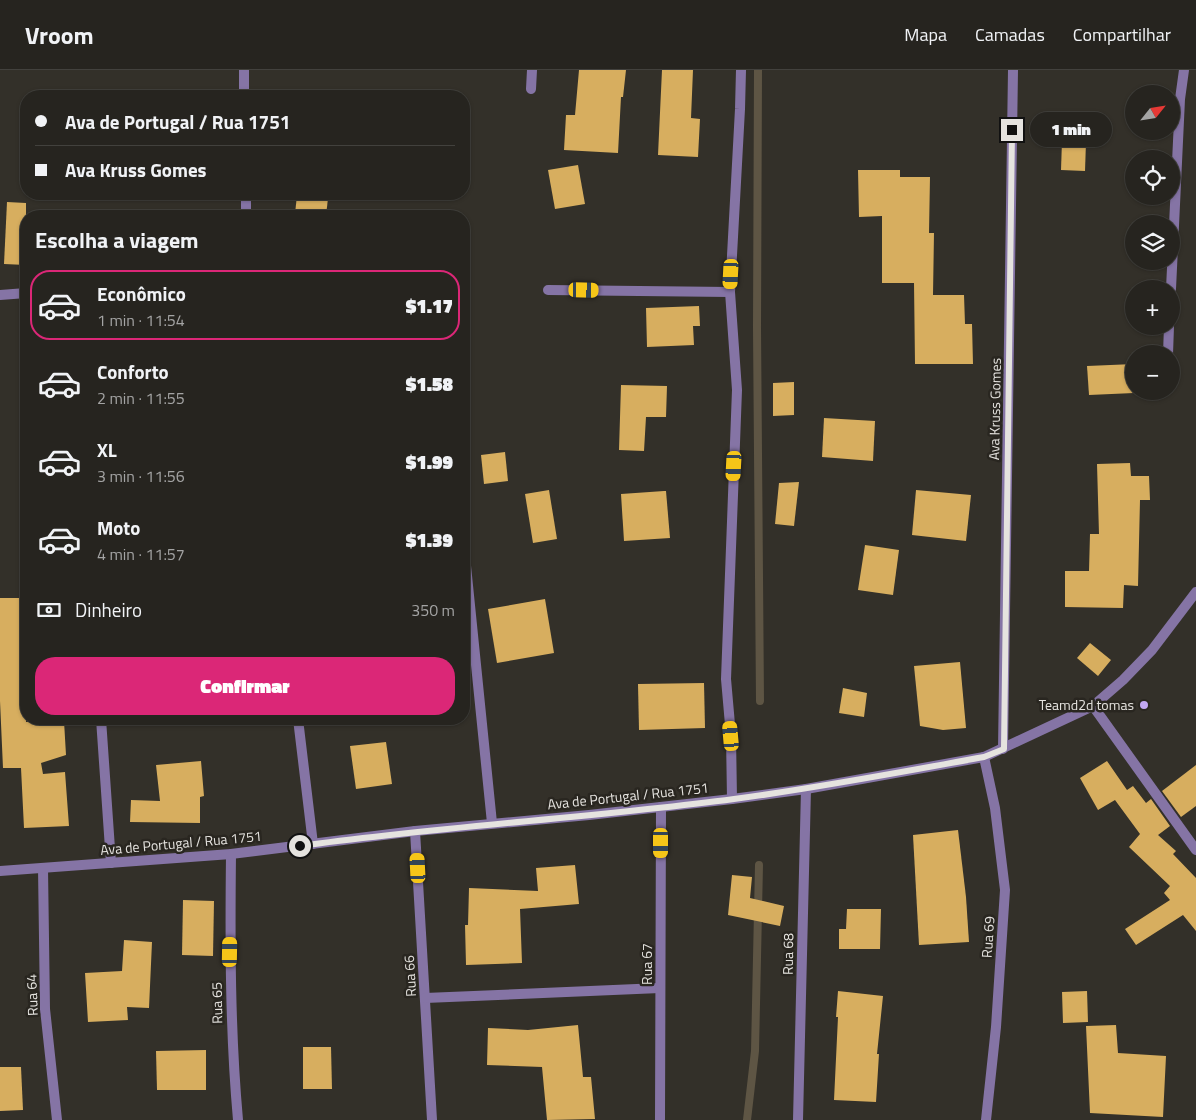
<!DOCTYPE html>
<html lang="pt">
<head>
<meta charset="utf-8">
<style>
	body { margin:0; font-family:"Titillium Web",sans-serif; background:#2e2c28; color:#f1f3f6; height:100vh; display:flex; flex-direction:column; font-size:19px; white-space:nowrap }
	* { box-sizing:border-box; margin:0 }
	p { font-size:16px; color:#a4a4a4 }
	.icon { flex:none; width:28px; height:28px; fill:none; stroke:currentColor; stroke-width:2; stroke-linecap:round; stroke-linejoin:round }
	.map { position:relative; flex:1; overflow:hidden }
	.panel { position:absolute; left:20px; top:140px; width:450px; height:515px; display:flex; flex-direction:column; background:#26241f; border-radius:20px; box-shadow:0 1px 4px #0004,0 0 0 1px #42413d }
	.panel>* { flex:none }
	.hud { position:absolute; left:20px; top:20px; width:450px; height:110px; border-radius:20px; box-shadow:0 1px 4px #0004,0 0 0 1px #42413d; display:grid; align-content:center; height:110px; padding:0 15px; background:#26241f }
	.needle { width:32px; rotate:60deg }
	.controls { position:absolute; left:1125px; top:15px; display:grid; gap:10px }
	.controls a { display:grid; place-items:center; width:55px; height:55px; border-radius:50%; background:#26241f; box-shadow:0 1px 4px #0004,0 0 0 1px #42413d; font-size:25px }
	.end { position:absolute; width:22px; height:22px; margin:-11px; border:6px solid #e5e3df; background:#111; box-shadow:0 0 0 2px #111 }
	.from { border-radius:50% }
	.bubble { position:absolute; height:35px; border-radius:18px; background:#26241f; box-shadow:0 1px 4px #0004,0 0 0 1px #42413d; font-size:16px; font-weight:800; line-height:35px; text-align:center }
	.car { position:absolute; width:15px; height:30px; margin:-15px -8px; border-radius:6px; box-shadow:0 0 4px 1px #0007; background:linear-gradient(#f5c518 24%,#345 0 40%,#f5c518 0 76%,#345 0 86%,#f5c518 0) }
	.hud b { display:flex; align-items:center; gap:18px; height:48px; font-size:19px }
	.hud b+b { border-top:1px solid #42413d }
	.hud i { width:12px; height:12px; background:#f1f3f6 }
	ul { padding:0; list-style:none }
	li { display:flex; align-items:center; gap:15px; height:70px; margin:0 10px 8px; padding:0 5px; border:2px solid transparent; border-radius:20px }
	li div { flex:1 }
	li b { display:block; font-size:19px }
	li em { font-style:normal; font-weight:800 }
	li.selected { border-color:#db2777 }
	li>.icon { width:45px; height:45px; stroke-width:1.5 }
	h2 { padding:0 15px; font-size:22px; line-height:60px }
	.pay { display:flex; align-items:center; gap:12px; height:55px; padding:0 15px; font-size:19px }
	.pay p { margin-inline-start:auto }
	.primary-button { display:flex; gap:10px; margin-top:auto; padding:10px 15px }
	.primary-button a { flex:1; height:58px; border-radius:20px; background:#db2777; color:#fff; font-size:20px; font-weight:800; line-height:58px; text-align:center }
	header { display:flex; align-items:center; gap:30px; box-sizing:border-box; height:70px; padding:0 25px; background:#26241f; border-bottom:1px solid #42413d }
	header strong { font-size:24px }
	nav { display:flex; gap:28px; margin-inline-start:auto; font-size:18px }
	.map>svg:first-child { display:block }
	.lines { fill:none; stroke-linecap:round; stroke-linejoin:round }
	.stream { stroke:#5e5544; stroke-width:8 }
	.building { fill:#d7ae5f }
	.service { stroke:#8574a5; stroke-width:10 }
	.minor { stroke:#8574a5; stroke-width:10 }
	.tertiary { stroke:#8574a5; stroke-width:10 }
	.route { stroke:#e5e3df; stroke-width:6 }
	.poi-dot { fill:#c2a7f2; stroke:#292620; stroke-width:2 }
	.labels { text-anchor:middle; stroke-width:5; stroke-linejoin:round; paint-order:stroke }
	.street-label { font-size:14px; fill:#e5e3df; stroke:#292620 }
	.poi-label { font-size:14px; fill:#e5e3df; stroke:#292620; text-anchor:end }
</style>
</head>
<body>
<header>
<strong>Vroom</strong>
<nav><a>Mapa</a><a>Camadas</a><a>Compartilhar</a></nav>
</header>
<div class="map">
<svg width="1196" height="1050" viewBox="0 0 1196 1050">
	<rect width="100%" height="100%" fill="#333029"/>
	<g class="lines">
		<g class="stream">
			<polyline points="758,0 757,258 760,631"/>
			<polyline points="747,1050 755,981 759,795"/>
		</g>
	</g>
	<g class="building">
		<polygon points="579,0 626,0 623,27 621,27 618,83 564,80 566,45 575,45"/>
		<polygon points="662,0 693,0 691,48 700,49 698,87 658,85"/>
		<polygon points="1062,71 1086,72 1085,101 1061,100"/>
		<polygon points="578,95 585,134 555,139 548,100"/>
		<polygon points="858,100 900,100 900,107 930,107 929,163 934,163 933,225 964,225 965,254 972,254 973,294 915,294 914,213 882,213 882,146 859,147"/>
		<polygon points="297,125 328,128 326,146 295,144"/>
		<polygon points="7,132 26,133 26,195 4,194"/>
		<polygon points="699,236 700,256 693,256 694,275 647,277 646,238"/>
		<polygon points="1134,294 1134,323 1089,325 1087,296"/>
		<polygon points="794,312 794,345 773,346 773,313"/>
		<polygon points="621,315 667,316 666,347 646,347 644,381 619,380"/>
		<polygon points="824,348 875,351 873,391 822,387"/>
		<polygon points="505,382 508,411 484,414 481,385"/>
		<polygon points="1130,393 1131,406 1149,406 1150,430 1140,430 1138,516 1124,515 1123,538 1065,537 1065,501 1089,501 1090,464 1099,464 1097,394"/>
		<polygon points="799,412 794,456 775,454 779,413"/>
		<polygon points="549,420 557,469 533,473 525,424"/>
		<polygon points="916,420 971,425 966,471 912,465"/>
		<polygon points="664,421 666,421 670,468 624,471 621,424"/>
		<polygon points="865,475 899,480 893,525 858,520"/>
		<polygon points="0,528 26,528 26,652 64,651 66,685 41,693 43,704 65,702 69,756 24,758 21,698 3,698 0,631"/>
		<polygon points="545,529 554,583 497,593 488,539"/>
		<polygon points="1090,573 1111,590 1098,606 1077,588"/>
		<polygon points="960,592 966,658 943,660 920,656 914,596"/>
		<polygon points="704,613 705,658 639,660 638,614"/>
		<polygon points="843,618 867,623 864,647 839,643"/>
		<polygon points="386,672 392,714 356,719 350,676"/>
		<polygon points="201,691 204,726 200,727 200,753 130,752 131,730 160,731 156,695"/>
		<polygon points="1107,691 1127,720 1133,716 1146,733 1151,729 1170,756 1158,765 1176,781 1173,784 1196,808 1196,861 1183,845 1136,875 1125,859 1170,830 1164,823 1170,816 1129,777 1140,764 1115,730 1098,740 1080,708"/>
		<polygon points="1196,695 1196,736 1181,747 1162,721"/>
		<polygon points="958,760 966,827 969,872 919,875 913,765"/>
		<polygon points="575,795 579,834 520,839 522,893 466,895 465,855 468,855 469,818 538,821 536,798"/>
		<polygon points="732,805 752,807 750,828 784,836 780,856 728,845"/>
		<polygon points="183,830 214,831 213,886 182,885"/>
		<polygon points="847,839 881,839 880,879 839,879 839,859 846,859"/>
		<polygon points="124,870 152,872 149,938 127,937 128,950 88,952 85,903 122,901"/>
		<polygon points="838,921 883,926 877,984 879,984 876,1032 834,1030 838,947 836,947"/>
		<polygon points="1087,921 1088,952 1063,953 1062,922"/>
		<polygon points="578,955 583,1007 591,1007 595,1049 547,1050 542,997 487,995 488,958 528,960"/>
		<polygon points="1116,955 1118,983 1166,986 1163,1047 1090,1043 1086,956"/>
		<polygon points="303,977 331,977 332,1019 303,1019"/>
		<polygon points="206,980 206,1020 157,1020 156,981"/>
		<polygon points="0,997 21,997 23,1040 0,1041"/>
	</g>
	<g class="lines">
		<g class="service">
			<polyline points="1171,219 1180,29 1184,0"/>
			<polyline points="1168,284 1169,256"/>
		</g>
		<g class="minor">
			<polyline points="244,0 244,26"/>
			<polyline points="531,19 532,0"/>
			<polyline points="246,124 246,146"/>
			<polyline points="548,220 730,222"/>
			<polyline points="0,225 26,223"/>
			<polyline points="464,476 492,753"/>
			<polyline points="1093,636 1196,780"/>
			<polyline points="101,649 111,793"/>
			<polyline points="298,649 313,774"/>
			<polyline points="984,687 995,738 1005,820 996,957 986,1050"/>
			<polyline points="732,729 731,666 726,609 737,320 730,222 740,39 741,0"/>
			<polyline points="415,761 432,1050"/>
			<path d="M231,784c-1,89 -1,177 7,266"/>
			<polyline points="43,798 45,939 57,1050"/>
			<polyline points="0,801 231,784 415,761 589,745 732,729 806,719 984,687 1093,636 1123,610 1152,580 1196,522"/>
			<polyline points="425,928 660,918"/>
			<polyline points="660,1050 661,737"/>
			<polyline points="798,1050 806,719"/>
		</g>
		<polyline class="tertiary" points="1003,679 1013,0"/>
	</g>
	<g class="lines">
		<path class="route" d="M300,776c144,-20 290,-28 434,-47 84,-11 167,-27 250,-42l20,-8 8,-619"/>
	</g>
	<circle class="poi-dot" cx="1144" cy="635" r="5"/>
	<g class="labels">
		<g class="street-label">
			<text transform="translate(995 339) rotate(-89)" y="5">Ava Kruss Gomes</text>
			<text transform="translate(628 726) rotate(-6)" y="5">Ava de Portugal / Rua 1751</text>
			<text transform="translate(181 773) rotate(-5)" y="5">Ava de Portugal / Rua 1751</text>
			<text transform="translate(988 867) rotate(-86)" y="5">Rua 69</text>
			<text transform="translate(788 884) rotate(-89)" y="5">Rua 68</text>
			<text transform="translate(647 894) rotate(-90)" y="5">Rua 67</text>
			<text transform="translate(410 906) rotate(-93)" y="5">Rua 66</text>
			<text transform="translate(32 925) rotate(-92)" y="5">Rua 64</text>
			<text transform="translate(217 933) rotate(-91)" y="5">Rua 65</text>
		</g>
		<g class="poi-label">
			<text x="1134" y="640">Teamd2d tomas</text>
		</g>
	</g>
</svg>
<div class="controls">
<a><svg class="needle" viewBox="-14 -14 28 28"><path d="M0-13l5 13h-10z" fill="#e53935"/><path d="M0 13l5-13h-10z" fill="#a4a4a4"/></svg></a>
<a><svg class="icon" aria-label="locate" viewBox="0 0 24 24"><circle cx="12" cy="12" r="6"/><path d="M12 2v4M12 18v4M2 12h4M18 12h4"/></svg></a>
<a><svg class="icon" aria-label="layers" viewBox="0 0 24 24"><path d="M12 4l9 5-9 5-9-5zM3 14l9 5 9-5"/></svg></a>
<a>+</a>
<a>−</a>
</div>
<i class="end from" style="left:300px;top:776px"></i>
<i class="end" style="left:1012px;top:60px"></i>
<div class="bubble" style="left:1030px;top:42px;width:82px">1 min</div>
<i class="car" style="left:731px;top:204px;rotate:183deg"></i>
<i class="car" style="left:584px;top:220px;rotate:91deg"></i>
<i class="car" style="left:734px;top:396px;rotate:183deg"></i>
<i class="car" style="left:731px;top:666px;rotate:355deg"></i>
<i class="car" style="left:661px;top:773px;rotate:180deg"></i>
<i class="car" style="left:418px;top:798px;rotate:357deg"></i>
<i class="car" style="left:230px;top:882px;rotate:1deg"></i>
<div class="hud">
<b><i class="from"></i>Ava de Portugal / Rua 1751</b>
<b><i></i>Ava Kruss Gomes</b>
</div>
<section class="panel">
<h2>Escolha a viagem</h2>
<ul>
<li class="selected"><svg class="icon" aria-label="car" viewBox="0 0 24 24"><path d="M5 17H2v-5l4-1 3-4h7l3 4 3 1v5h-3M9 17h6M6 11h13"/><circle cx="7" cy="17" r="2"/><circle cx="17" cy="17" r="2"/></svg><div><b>Econômico</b><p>1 min · 11:54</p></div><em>$1.17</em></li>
<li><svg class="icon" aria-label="car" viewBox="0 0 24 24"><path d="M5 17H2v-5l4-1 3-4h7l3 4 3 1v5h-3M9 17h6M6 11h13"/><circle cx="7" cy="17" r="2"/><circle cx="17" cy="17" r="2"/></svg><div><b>Conforto</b><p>2 min · 11:55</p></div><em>$1.58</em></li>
<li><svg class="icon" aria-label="car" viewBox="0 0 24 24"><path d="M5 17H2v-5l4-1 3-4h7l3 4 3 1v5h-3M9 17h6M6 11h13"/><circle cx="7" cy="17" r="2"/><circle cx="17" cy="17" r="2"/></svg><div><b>XL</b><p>3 min · 11:56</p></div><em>$1.99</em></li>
<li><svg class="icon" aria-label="car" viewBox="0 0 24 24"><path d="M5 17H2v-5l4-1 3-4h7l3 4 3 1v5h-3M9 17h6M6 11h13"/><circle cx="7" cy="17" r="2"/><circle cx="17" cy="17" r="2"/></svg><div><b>Moto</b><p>4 min · 11:57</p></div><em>$1.39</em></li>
</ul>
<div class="pay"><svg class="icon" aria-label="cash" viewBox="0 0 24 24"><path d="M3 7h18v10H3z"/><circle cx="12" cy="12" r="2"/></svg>Dinheiro<p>350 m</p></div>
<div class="primary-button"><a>Confirmar</a></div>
</section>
</div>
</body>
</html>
